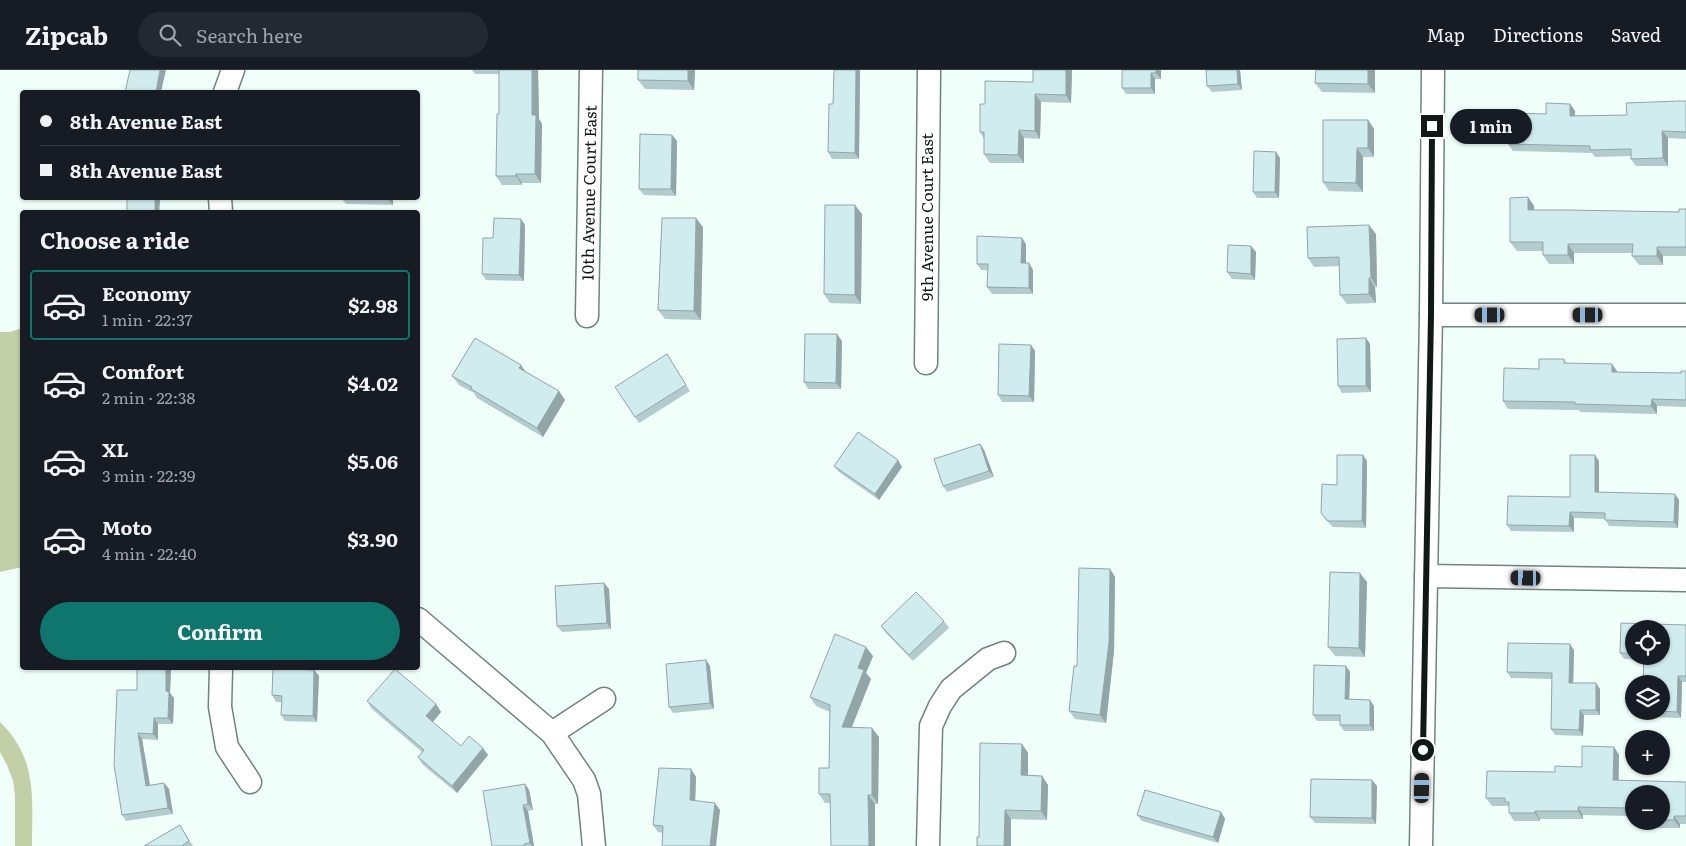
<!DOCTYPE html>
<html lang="en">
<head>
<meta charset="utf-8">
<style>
	body { margin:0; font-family:Literata,serif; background:#242831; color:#f1f3f6; height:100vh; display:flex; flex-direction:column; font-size:19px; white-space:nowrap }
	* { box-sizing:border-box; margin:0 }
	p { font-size:16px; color:#9ea1a6 }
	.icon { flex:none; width:28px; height:28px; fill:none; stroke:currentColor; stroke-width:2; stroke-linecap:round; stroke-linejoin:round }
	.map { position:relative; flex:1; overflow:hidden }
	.side { position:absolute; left:20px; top:140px; width:400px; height:460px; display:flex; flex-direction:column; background:#171b24; border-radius:5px; box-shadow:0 1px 4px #0004 }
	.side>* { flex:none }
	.guide { position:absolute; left:20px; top:20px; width:400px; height:110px; border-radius:5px; box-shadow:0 1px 4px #0004; display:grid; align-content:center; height:110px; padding:0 20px; background:#171b24 }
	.controls { position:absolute; left:1625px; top:550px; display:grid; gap:10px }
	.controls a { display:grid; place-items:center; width:45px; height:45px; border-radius:50%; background:#171b24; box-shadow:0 1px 4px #0004; font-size:25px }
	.end { position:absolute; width:22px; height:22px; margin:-11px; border:6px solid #101916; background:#fff; box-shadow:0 0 0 2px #fff }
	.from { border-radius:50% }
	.bubble { position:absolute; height:35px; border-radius:18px; background:#171b24; box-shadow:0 1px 4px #0004; font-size:16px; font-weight:700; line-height:35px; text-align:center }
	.car { position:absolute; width:15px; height:30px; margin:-15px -8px; border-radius:6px; box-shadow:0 0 4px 1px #0007; background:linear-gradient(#222 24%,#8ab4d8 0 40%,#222 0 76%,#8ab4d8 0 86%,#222 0) }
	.guide b { display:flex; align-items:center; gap:18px; height:48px; font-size:19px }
	.guide b+b { border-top:1px solid #363941 }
	.guide i { width:12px; height:12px; background:#f1f3f6 }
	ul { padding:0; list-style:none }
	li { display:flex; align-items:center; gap:15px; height:70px; margin:0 10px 8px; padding:0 10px; border:2px solid transparent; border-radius:5px }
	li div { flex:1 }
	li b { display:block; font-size:19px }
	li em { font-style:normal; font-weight:700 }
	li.on { border-color:#0f766e }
	li>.icon { width:45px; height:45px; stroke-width:1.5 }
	h2 { padding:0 20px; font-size:22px; line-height:60px }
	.action { display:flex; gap:10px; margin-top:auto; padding:10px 20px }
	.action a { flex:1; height:58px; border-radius:30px; background:#0f766e; color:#fff; font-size:20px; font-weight:700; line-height:58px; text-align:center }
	header { display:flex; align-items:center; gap:30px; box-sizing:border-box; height:70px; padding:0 25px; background:#171b24; border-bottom:1px solid #363941 }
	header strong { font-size:24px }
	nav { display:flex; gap:28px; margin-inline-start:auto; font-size:18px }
	.search { width:350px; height:45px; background:#242831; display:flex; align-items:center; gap:12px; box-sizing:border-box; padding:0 18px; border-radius:28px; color:#9ea1a6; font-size:19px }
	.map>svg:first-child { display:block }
	.green { fill:#c3d0a7 }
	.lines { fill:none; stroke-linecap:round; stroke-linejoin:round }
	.minor-casing { stroke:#6e847e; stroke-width:25 }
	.minor { stroke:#fff; stroke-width:22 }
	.wall { fill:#b4cbcd; fill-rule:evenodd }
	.shaded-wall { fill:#92a5a7 }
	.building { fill:#d1ecee; stroke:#92a5a7 }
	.route { stroke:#101916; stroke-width:6 }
	.labels { text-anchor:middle; stroke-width:4; stroke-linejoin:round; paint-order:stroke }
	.street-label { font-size:16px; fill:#101916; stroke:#fff }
</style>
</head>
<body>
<header>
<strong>Zipcab</strong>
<div class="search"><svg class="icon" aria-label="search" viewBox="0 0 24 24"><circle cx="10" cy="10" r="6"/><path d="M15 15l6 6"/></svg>Search here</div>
<nav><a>Map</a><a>Directions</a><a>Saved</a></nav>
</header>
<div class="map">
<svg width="1686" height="776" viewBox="0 0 1686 776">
	<rect width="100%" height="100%" fill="#f0fffa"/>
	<g class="green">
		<polygon points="19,259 22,259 22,497 0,502 0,262 10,262"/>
		<path d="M0,652c38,37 32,76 32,124h-17v-51l-2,-14 -6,-16 -7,-13z"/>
	</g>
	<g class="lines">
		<g class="minor-casing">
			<g id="minor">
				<polyline points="225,22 233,0"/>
				<polyline points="220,128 221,142"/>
				<polyline points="1431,245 1686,245"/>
				<polyline points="587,246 591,0"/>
				<polyline points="926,293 929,0"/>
				<polyline points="1426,506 1686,510"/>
				<polyline points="418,549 552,663 584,710 589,724 594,776"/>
				<polyline points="221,598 220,637 227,677 250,712"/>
				<polyline points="552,663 604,629"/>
				<polyline points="928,776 931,656 940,636 951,619 988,589 1004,583"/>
				<polyline points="1421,776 1431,245 1433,0"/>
			</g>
		</g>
		<use href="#minor" class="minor"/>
	</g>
	<g class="wall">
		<polygon points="472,0 538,0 539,49 542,54 541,113 522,113 522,115 502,115 496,106 499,44 499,4 475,4"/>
		<polygon points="638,0 695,0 694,20 645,19 638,10"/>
		<polygon points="834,0 860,0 859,89 832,89 828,82 833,34"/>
		<polygon points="1033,0 1072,0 1071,33 1041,32 1040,69 1024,68 1024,93 990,93 984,84 984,69 980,62 985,34 1033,12"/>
		<polygon points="1122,0 1161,0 1161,9 1155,9 1155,24 1126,24 1122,18"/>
		<polygon points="1240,0 1242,20 1212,22 1207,16"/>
		<polygon points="1375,0 1375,23 1322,22 1315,13"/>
		<polygon points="1686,31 1686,69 1668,68 1668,96 1636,96 1631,89 1631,86 1595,87 1592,83 1513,81 1508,74 1546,44 1570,34 1575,41 1575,46 1627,45"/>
		<polygon points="1368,50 1374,59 1374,87 1363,87 1363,122 1329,121 1323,112"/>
		<polygon points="672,65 677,71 676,126 644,125 639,119"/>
		<polygon points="1280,88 1279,128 1257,128 1253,122"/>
		<polygon points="1528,127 1534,136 1534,140 1679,142 1686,139 1686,186 1663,186 1663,195 1639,195 1632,186 1633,183 1574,183 1574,194 1549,194 1543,185 1543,181 1517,181 1510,172"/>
		<polygon points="127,128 167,128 167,130 160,130 159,142 127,142"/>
		<polygon points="341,128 393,128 393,135 346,134"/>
		<polygon points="862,144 861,234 830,233 824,224"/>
		<polygon points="525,155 524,211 486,210 482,204 493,168"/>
		<polygon points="703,157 701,250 665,249 658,240"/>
		<polygon points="1376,164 1377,217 1375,217 1376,233 1347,234 1340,225 1340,196 1314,197 1308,188"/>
		<polygon points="1026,174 1026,193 1029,193 1033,200 1033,224 992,224 987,217 988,200 981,200 977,194"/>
		<polygon points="1251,176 1256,182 1255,210 1232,209 1227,202"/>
		<polygon points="1366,268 1370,274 1371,322 1342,323 1338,316"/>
		<polygon points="842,271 841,319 808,319 804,312"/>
		<polygon points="1031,275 1035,281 1034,332 1002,332 998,325"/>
		<polygon points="667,284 690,321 639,353 635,347"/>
		<polygon points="1564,289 1566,293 1617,302 1681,303 1686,301 1686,337 1657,336 1657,344 1580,342 1579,340 1508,339 1503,331"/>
		<polygon points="527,303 565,330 543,367 477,328 474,323 459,315 452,306"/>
		<polygon points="980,374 984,380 994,407 947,422 943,416"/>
		<polygon points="1363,385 1367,391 1366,458 1333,457 1325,449 1321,443 1337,415"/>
		<polygon points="1599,391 1599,422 1679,430 1678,458 1609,456 1605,449 1574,448 1574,462 1511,461 1507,455 1570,427"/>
		<polygon points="834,396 902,397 879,430 839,402"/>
		<polygon points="1110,499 1115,507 1114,581 1106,653 1075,649 1069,641 1077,596"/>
		<polygon points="1367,512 1365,587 1335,586 1328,577"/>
		<polygon points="609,519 611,559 562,562 557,556"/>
		<polygon points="944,551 949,558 913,591 885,562 881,556"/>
		<path d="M1621,553l65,2v57h-4l-1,36 -34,-1 -4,-6h18v-27h-18l1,-24 -20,-1 -4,-6zM1634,559h27v27h-27z"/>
		<polygon points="1574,580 1573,613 1600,619 1600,645 1584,645 1583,666 1555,665 1551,659 1552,609 1511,608 1507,602"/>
		<polygon points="873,586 866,603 871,609 852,657 879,667 878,734 825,733 819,724 829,698 830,642 816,636 810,627"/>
		<polygon points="706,590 710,596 714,639 673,643 669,637"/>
		<polygon points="1346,596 1350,602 1349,630 1374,636 1374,661 1344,661 1340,655 1340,651 1317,651 1313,645"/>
		<polygon points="137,598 171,598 170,623 174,628 173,654 158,654 158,670 142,669 150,715 164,713 169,719 173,744 126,751 122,745 137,620"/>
		<polygon points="314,600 319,606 317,652 285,651 281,645 282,632 276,632 272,625"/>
		<polygon points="367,631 436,634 441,642 433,652 461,676 488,685 457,723 423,695 418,687 422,682 372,639"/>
		<polygon points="1022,674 1028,683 1028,705 1042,706 1048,715 1047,750 1011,749 1011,776 977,776 979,767"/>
		<path d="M1614,677l5,8v26l67,1v42h-6v4h-26l-3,-5h-18l-5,-7 -45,-1v4h-43v2h-26l-5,-8v-6l-1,-1h-16l-6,-8 69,-26 27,-5zM1634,724h27v27h-27z"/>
		<polygon points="691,699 696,707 695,731 720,740 663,763 658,762 653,755"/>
		<polygon points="525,714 529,720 533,740 528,741 534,776 492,776"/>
		<polygon points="1377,716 1376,754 1315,753 1310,747"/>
		<polygon points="1221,742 1225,749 1218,773 1142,751 1137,745"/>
		<polygon points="180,755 193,776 144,776"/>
	</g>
	<g class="shaded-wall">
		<polygon points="160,0 166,0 161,22 156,22"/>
		<polygon points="532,0 538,0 539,49 542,54 541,113 535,104 532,45"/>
		<polygon points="688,0 695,0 694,20 688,11"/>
		<polygon points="856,0 860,0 859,89 855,83"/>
		<polygon points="1066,0 1072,0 1071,33 1066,25"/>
		<polygon points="1156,0 1161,0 1161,9 1156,3"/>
		<polygon points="1237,0 1240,0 1242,20 1238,14"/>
		<polygon points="1368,0 1375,0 1375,23 1368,14"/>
		<polygon points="1151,3 1155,9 1155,24 1151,18"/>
		<polygon points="1035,24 1041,32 1040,69 1035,61"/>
		<polygon points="1570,34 1575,41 1575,54 1570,46"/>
		<polygon points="1368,50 1374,59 1374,87 1368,78"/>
		<polygon points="1019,60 1024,68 1024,93 1018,85"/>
		<polygon points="1662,61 1668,68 1668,96 1663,88"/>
		<polygon points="672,65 677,71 676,126 671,119"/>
		<polygon points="1357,78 1363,87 1363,122 1356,113"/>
		<polygon points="1276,82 1280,88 1279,128 1275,122"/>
		<polygon points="516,104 522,113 522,115 516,106"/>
		<polygon points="1528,127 1534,136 1535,149 1528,140"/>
		<polygon points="155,128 158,128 160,130 159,142 155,142"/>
		<polygon points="388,128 393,128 393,135 388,129"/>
		<polygon points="855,135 862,144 861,234 855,225"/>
		<polygon points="696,148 703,157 701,250 694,241"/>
		<polygon points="521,149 525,155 524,211 519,205"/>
		<polygon points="1369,155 1376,164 1377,217 1371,208"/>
		<polygon points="1022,168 1026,174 1026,199 1021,193"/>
		<polygon points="1568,174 1574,183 1574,194 1568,185"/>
		<polygon points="1251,176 1256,182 1255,210 1251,204"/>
		<polygon points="1657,177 1663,186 1663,195 1657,186"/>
		<polygon points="1029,193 1033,200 1033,224 1029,218"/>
		<polygon points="1369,208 1375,217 1376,233 1369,224"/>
		<polygon points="837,264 842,271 841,319 836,313"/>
		<polygon points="1366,268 1370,274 1371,322 1366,316"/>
		<polygon points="1031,275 1035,281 1034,332 1029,326"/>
		<polygon points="1612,294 1617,301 1617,310 1612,302"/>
		<polygon points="521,295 527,304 519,298"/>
		<polygon points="559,321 565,330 543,367 537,358"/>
		<polygon points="1652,329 1657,336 1657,344 1651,336"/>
		<polygon points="980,374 984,380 994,407 989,401"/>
		<polygon points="1363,385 1367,391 1366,458 1362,451"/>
		<polygon points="1595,385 1599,391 1599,428 1595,422"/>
		<polygon points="898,390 902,397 879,430 875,424"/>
		<polygon points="1675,424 1679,430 1678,458 1674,452"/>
		<polygon points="1570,442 1574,448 1574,462 1569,456"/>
		<polygon points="1110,499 1115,507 1114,581 1106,653 1100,645"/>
		<polygon points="1360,503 1367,512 1365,587 1359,578"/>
		<polygon points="604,513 609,519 611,559 607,553"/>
		<polygon points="1570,574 1574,580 1573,619 1569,613"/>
		<polygon points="866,577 873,586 866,603 871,609 848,666 842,657 858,598"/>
		<polygon points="706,590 710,596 714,639 710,633"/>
		<polygon points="1346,596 1350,602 1349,636 1345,629"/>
		<polygon points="166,598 171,598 170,623 174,628 173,654 168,648 166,621"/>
		<polygon points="314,600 319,606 317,652 313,646"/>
		<polygon points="1678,606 1682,612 1681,648 1677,642"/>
		<polygon points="1596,613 1600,619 1600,645 1596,640"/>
		<polygon points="1370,630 1374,636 1374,661 1370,655"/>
		<polygon points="436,634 441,642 431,654 426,646"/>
		<polygon points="1580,640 1584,645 1583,666 1579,660"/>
		<polygon points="154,648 158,654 158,670 153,664"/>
		<polygon points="872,658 879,667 878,734 872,725"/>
		<polygon points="138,663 142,669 151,722 146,716"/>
		<polygon points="1022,674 1028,683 1028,714 1021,705"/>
		<polygon points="1614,677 1619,685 1618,718 1613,710"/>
		<polygon points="483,678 488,685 457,723 452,716"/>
		<polygon points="691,699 696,707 695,737 690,730"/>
		<polygon points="1042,706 1048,715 1047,750 1041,741"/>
		<polygon points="1372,710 1377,716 1376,754 1372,748"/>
		<polygon points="164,713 169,719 173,744 168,738"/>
		<polygon points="525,714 529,720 533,740 528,734"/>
		<polygon points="868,725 875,734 875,776 869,776"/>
		<polygon points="715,733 720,740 716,776 710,776"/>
		<polygon points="523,735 528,741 534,776 532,776 530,773"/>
		<polygon points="1578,737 1583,745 1583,749 1578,741"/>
		<polygon points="1005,740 1011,749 1011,776 1004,776"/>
		<polygon points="1535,741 1540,749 1540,751 1535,743"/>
		<polygon points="1221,742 1225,749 1218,773 1213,767"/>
		<polygon points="1674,746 1680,754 1680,758 1674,750"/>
	</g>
	<g class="building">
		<polygon points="130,0 160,0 156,22 125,22"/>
		<polygon points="499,0 532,0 532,45 536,45 535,104 516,104 516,106 496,106 497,44 499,44"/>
		<polygon points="638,0 688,0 688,11 638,10"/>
		<polygon points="834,0 856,0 855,83 828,82 829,34 833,34"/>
		<polygon points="1033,0 1066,0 1066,25 1035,24 1035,61 1019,60 1018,85 984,84 984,62 980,62 980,34 985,34 985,11 1033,12"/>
		<polygon points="1122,0 1156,0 1156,3 1151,3 1151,18 1122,18"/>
		<polygon points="1206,0 1237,0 1238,14 1207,16"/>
		<polygon points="1316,0 1368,0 1368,14 1315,13"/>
		<polygon points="1679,31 1686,31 1686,62 1662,61 1663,88 1631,89 1631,79 1590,80 1590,76 1508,74 1508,43 1546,44 1546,33 1570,34 1570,46 1627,45 1626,33"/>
		<polygon points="1323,50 1368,50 1368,78 1357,78 1356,113 1323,112"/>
		<polygon points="640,64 672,65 671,119 639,119"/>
		<polygon points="1254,81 1276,82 1275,122 1253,122"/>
		<polygon points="1528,127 1528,140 1567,140 1679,142 1679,139 1686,139 1686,177 1657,177 1657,186 1632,186 1633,174 1568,174 1568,185 1543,185 1543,172 1510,172 1510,128"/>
		<rect x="127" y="128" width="28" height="14"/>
		<polygon points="341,128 388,128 388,129"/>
		<polygon points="825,135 855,135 855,225 824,224"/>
		<polygon points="494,148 521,149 519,205 482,204 483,168 493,168"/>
		<polygon points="662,148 696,148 694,241 658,240"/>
		<polygon points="1369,155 1371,208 1369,208 1369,224 1340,225 1339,187 1308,188 1307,157"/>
		<polygon points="977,166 1022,168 1021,193 1029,193 1029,218 987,217 988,194 977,194"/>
		<polygon points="1228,175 1251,176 1251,204 1227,202"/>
		<polygon points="805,264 837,264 836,313 804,312"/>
		<polygon points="475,268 521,295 519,298 559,321 537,358 471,319 472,317 452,306"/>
		<polygon points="1366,268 1366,316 1338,316 1337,269"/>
		<polygon points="999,274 1031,275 1029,326 998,325"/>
		<polygon points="667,284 686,315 635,347 615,317"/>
		<polygon points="1539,289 1564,289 1564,293 1612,294 1612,302 1681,303 1681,301 1686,301 1686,330 1652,329 1651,336 1575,334 1575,332 1503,331 1504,298 1539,299"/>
		<polygon points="858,362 898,390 875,424 834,396"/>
		<polygon points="980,374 989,401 943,416 934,389"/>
		<polygon points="1337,385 1363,385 1362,451 1328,451 1321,443 1322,414 1337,415"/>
		<polygon points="1570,385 1595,385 1595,422 1675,424 1674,452 1605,450 1605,443 1570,442 1569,456 1507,455 1508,426 1570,427"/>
		<polygon points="1079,498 1110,499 1109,573 1100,645 1069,641 1074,596 1077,596"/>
		<polygon points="1330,502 1360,503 1359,578 1328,577"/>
		<polygon points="604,513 607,553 557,556 555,516"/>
		<polygon points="916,522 944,551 909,585 881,556"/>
		<polygon points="1621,553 1686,555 1686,606 1678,606 1677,642 1659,641 1661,641 1661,614 1643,614 1644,586 1661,586 1661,559 1634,559 1634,583 1620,583"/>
		<polygon points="835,564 866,577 858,598 864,600 842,657 872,658 872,725 868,725 869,776 831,776 830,724 819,724 819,698 829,698 830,635 810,627"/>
		<polygon points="1508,573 1570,574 1569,613 1596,613 1596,640 1580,640 1579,660 1551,659 1552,603 1507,602"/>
		<polygon points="706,590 710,633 669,637 666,594"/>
		<polygon points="1314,595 1346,596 1345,629 1370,630 1370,655 1340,655 1340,645 1313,645"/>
		<polygon points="137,598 166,598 166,621 169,622 168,648 154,648 153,664 138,663 146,716 164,713 168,738 122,745 114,695 117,620 137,620"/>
		<polygon points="273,598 314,600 313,646 281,645 282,626 272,625"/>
		<polygon points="395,599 436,634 426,646 461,676 469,666 483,678 452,716 418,687 424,680 367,631"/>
		<polygon points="980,673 1022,674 1021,705 1042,706 1041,741 1005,740 1004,776 977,776 977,767 979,767"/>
		<polygon points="1582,676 1614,677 1613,710 1686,712 1686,746 1674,746 1674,750 1661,750 1661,724 1634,724 1634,745 1628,745 1628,738 1578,737 1578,741 1535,741 1535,743 1509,743 1509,732 1505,732 1505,728 1486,728 1487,701 1555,702 1555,696 1582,697"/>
		<polygon points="659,698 691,699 690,730 715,733 710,776 662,776 663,756 653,755"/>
		<polygon points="1311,709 1372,710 1372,748 1310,747"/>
		<polygon points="525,714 528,734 523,735 530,773 524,774 524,776 492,776 483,721"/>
		<polygon points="1145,720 1221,742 1213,767 1137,745"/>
		<polygon points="180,755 189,771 183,775 183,776 144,776"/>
	</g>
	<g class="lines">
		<polyline class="route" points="1423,680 1431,245 1432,56"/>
	</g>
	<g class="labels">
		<g class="street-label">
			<text transform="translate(589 123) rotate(-89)" y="6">10th Avenue Court East</text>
			<text transform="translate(927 147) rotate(-90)" y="6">9th Avenue Court East</text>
		</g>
	</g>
</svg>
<div class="controls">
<a><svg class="icon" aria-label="locate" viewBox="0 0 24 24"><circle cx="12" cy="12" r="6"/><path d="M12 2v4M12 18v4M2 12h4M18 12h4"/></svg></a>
<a><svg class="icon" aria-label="layers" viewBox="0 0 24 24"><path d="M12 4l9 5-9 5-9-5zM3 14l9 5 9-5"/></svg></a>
<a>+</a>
<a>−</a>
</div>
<i class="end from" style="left:1423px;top:680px"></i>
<i class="end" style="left:1432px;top:56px"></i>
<div class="bubble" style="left:1450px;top:39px;width:82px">1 min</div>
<i class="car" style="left:1490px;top:245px;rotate:270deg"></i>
<i class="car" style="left:1588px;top:245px;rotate:270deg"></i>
<i class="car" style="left:1526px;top:508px;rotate:271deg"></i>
<i class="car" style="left:1422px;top:718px;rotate:1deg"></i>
<div class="guide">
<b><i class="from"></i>8th Avenue East</b>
<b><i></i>8th Avenue East</b>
</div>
<section class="side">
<h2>Choose a ride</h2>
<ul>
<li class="on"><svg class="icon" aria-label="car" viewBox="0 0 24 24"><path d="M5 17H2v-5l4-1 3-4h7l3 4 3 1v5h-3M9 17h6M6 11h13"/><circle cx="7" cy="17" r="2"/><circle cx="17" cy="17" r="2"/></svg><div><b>Economy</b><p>1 min · 22:37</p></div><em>$2.98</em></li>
<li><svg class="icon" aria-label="car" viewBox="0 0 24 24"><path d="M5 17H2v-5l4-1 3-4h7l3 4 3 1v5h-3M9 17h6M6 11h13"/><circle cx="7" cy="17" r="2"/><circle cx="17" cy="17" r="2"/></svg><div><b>Comfort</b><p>2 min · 22:38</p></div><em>$4.02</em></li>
<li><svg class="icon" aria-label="car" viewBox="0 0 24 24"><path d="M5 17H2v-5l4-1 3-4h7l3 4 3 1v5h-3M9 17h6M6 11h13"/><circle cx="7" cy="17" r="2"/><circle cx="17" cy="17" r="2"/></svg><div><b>XL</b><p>3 min · 22:39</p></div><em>$5.06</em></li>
<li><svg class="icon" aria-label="car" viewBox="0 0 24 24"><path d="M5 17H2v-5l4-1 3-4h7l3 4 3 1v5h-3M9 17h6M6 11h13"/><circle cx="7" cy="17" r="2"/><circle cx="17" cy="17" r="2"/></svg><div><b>Moto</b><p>4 min · 22:40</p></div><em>$3.90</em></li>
</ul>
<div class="action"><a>Confirm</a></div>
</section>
</div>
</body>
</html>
